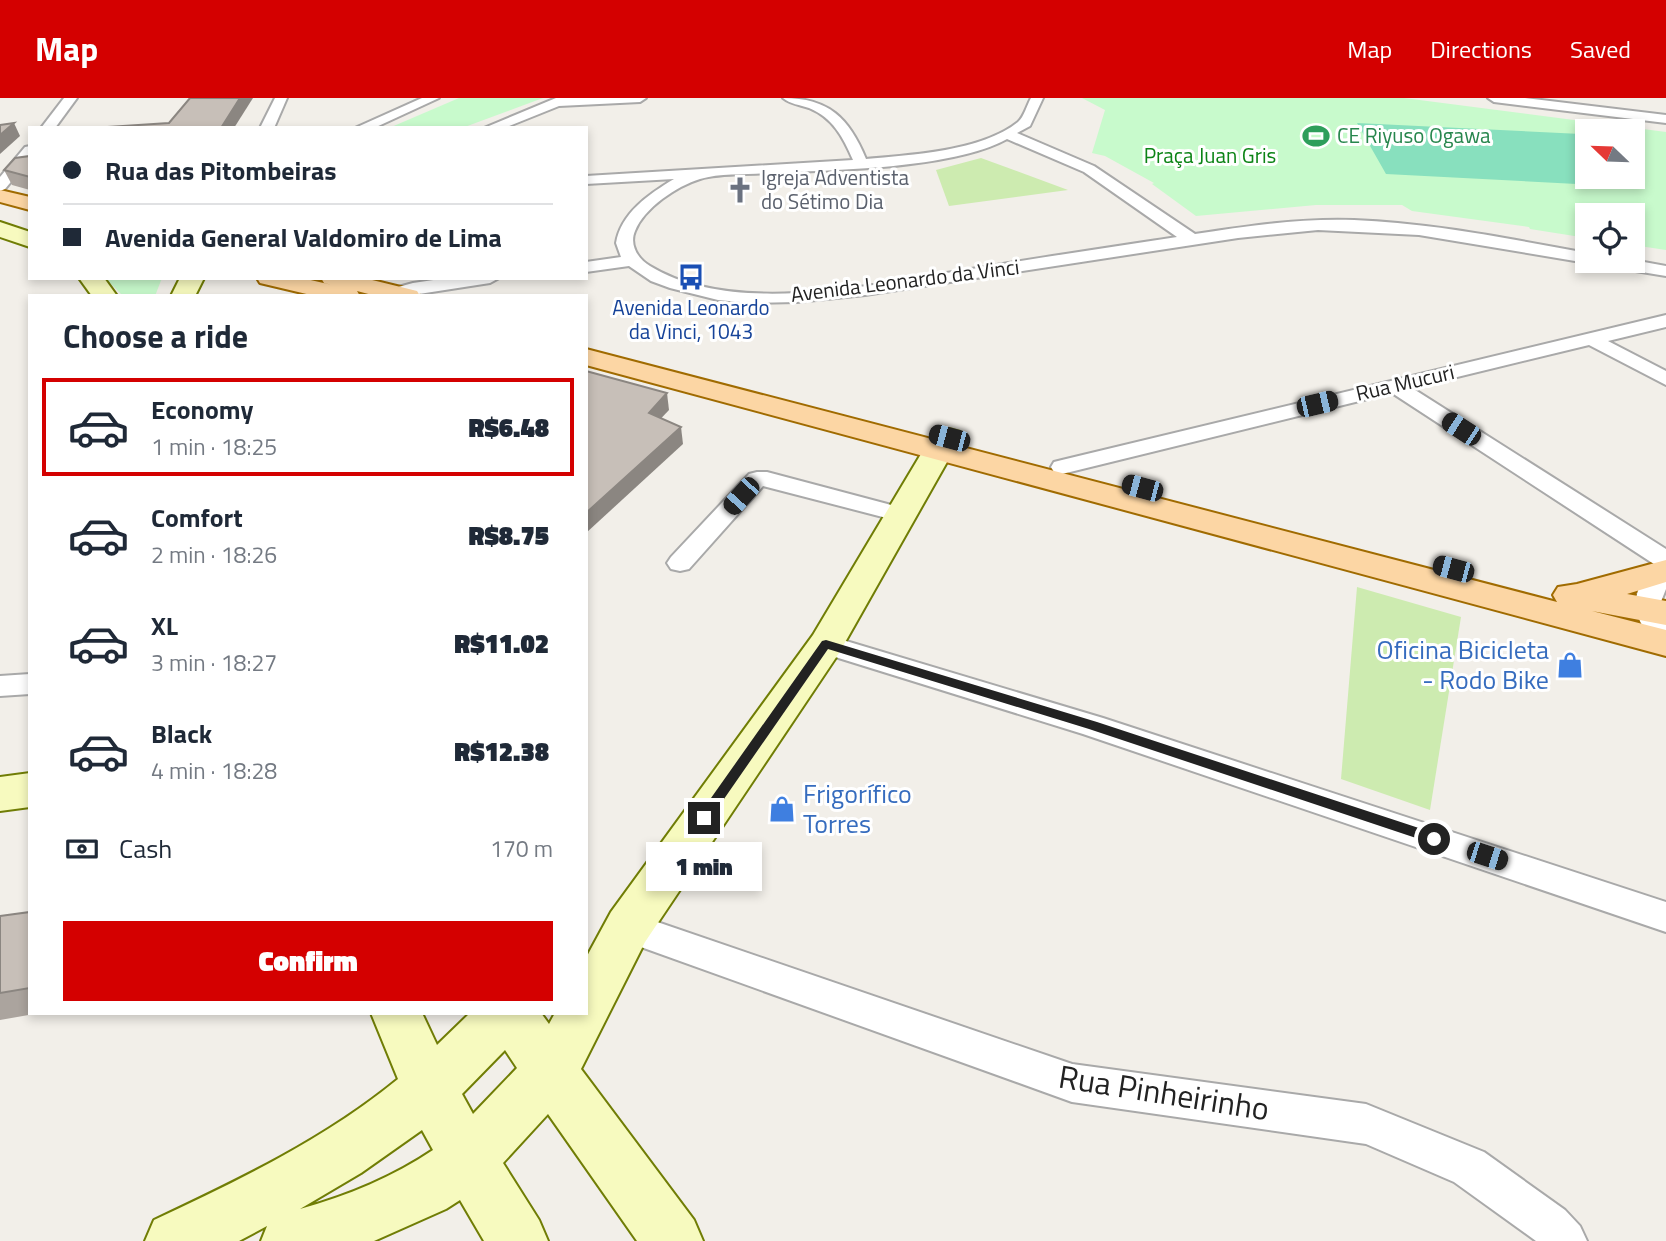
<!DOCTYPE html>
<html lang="en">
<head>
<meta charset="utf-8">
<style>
	body { margin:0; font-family:"Titillium Web",sans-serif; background:#f6f6f7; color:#1f2937; height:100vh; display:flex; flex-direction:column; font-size:26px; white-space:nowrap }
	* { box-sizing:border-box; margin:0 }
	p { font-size:23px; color:#747a83 }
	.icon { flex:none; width:38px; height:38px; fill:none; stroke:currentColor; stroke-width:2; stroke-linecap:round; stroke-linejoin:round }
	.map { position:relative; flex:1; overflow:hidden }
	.drawer { position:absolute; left:28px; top:196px; width:560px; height:721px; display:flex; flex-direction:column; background:#fff; border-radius:0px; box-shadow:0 4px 10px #0003 }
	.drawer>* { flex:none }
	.banner { position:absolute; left:28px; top:28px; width:560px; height:154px; border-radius:0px; box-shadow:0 4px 10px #0003; display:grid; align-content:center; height:154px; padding:0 35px; background:#fff }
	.needle { width:46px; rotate:293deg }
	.tools { position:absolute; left:1575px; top:21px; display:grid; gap:14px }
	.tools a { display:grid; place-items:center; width:70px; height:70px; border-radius:0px; background:#fff; box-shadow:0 4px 10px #0003; font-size:35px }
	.end { position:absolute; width:32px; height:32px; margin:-16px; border:9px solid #222; background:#fff; box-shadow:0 0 0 4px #fff }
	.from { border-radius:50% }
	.bubble { position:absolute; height:49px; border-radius:0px; background:#fff; box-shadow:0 4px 10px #0003; font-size:23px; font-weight:800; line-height:49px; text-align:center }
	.car { position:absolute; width:21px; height:42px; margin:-21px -10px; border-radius:9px; box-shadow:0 0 5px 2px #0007; background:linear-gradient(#222 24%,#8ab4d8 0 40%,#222 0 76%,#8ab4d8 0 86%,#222 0) }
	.banner b { display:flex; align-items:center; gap:24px; height:66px; font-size:26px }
	.banner b+b { border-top:2px solid #e0e1e3 }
	.banner i { width:18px; height:18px; background:#1f2937 }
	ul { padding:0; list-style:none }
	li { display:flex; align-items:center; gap:21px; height:98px; margin:0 14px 10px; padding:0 21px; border:4px solid transparent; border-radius:0px }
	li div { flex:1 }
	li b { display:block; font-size:26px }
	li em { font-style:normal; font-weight:800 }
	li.on { border-color:#d40000 }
	li>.icon { width:63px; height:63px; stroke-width:1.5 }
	h2 { padding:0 35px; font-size:32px; line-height:84px }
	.pay { display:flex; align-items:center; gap:18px; height:77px; padding:0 35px; font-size:26px }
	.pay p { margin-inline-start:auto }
	.cta { display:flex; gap:14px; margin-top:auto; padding:14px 35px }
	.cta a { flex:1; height:80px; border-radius:0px; background:#d40000; color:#fff; font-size:28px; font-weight:800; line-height:80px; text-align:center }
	header { display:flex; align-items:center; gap:42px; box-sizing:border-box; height:98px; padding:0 35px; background:#d40000; color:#fff }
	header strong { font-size:33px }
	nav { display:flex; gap:38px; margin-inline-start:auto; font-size:24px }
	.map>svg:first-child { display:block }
	.grass { fill:#cdebb0 }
	.park { fill:#c8facc; fill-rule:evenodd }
	.pitch { fill:#88e0be }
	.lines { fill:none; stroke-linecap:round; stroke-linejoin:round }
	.street-casing { stroke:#a9a9a9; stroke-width:4 }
	.secondary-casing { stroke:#707d05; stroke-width:4 }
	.primary-casing { stroke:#a06b00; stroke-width:4 }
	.street { fill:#fff; fill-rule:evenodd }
	.secondary { fill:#f7fabf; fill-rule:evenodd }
	.primary { fill:#fcd6a4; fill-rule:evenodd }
	.wall { fill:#aba49e }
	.shaded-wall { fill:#8b8681 }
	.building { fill:#c7bfb8; stroke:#8b8681; stroke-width:2 }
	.route { fill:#222 }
	.labels { text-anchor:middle; stroke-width:6; stroke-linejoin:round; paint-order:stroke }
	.far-leisure-label { font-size:21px; fill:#27864d; stroke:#fff; text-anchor:start }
	.far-park-label { font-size:21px; fill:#0c8416; stroke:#fff }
	.far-worship-label { font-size:21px; fill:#5b616d; stroke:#fff; text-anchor:start }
	.far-street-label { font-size:21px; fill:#222; stroke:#fff }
	.far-transit-label { font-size:21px; fill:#164399; stroke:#fff }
	.shop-label { font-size:26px; fill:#366cbe; stroke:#fff; text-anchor:end }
	.near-street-label { font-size:32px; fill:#222; stroke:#fff }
</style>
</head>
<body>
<header>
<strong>Map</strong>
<nav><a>Map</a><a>Directions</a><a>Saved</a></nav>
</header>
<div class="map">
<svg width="1666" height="1143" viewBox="0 0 1666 1143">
	<rect width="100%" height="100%" fill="#f2efe9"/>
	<g class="grass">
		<polygon points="981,60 1068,92 949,108 936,72"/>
		<polygon points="1357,489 1461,519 1430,712 1341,681"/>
	</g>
	<g class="park">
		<polygon points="459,0 543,0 462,30 389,30"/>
		<path d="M1082,0h322l262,34v118l-33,-5v-30h-46v23l-57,-9 -1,-2 -117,-16 -10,-6h-86l-120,11 -44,-32 2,-1 -49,-27 -13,-3 13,-43zM1587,33h46v46h-46z"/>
		<polygon points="105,180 162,180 155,198 123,198"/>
	</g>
	<polygon class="pitch" points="1357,25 1581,36 1587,43 1587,79 1624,79 1634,89 1386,76"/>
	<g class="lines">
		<g class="street-casing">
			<g id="street">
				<polygon points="64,0 77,0 55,30 41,30"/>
				<polygon points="275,0 287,0 274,30 260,30"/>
				<polygon points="422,0 439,0 374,30 355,30"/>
				<polygon points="556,0 646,0 640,4 559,8 504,30 484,30"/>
				<path d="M783,0c46,0 66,20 83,61 45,-4 116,-8 152,-37 6,-5 9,-17 13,-24h12l-13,28 -13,7 77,33 101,68c52,-8 106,-16 159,-14 79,3 156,19 233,33v8h7l-7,2 -168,-28 -101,-5 -80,8 -373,57 -68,7 -46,1 -33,-3 -48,-12 -19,-7 -22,-15 -43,6v-10l35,-5 -5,-14c5,-30 33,-49 58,-64l-88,5v-8l267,-16c-10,-23 -20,-42 -44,-52 -9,-3 -19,-4 -26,-10zM1007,41l77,33 93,65c-66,10 -133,20 -199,31 -95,14 -241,51 -328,-2 -12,-7 -21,-21 -15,-35 9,-23 42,-45 65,-52 21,-6 46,-4 68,-6 64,-3 185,-4 239,-34z"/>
				<polygon points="1488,0 1525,0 1666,17 1666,25 1494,4"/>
				<polygon points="30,48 30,61 5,91 0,93 0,79 25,49"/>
				<polygon points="1633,162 1666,168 1666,178 1605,168 1596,163"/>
				<polygon points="447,180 499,180 490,185 406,198 377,198 380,194 413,185"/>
				<path d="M1666,217v12l-58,14 58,30v14l-77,-40 -177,43 254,161v40l-6,15 6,14v25c-37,-10 -42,-65 -2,-76l-7,-1 -265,-173 -330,81 -8,-2 -3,-5 3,-5 8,-2z"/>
				<polygon points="757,374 767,374 910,412 914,417 910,422 902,424 763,388 689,471 680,473 671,471 667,465 671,459 749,376"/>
				<polygon points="826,537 1103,620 1666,804 1666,834 1083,636 816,553 812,546 816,539"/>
				<polygon points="30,576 30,596 0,598 0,578"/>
				<polygon points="628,814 1072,966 1366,1006 1484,1054 1565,1112 1580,1128 1587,1143 1536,1143 1454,1084 1366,1046 1072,1004 616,840 611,829 616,818"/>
			</g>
		</g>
		<g class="secondary-casing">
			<g id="secondary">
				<polygon points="0,124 30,134 30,149 0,139"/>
				<polygon points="79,180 104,180 117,198 92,198"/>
				<polygon points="180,180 204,180 195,198 171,198"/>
				<path d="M949,331l11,3 4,6 -17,24 -108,191 -194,289 -64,127 113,151 9,21h-66l-89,-127 -45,49 36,57 9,21h-64l-24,-41 -14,9 -72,32h-113l6,-15 -28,15h-94l9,-21c85,-40 171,-81 244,-141l-27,-66h51l15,32 33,-32h71l8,11 6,-11h31v-55l25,-46 202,-277 108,-181 17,-22zM505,952l12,18 -44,46 -11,-20zM422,1032l11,20c-40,27 -86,46 -133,59l61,-36z"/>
				<polygon points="30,675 30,709 0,713 0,679"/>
			</g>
		</g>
		<g class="primary-casing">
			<g id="primary">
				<polygon points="0,92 30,99 30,112 0,104"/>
				<polygon points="257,180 302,180 332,187 324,185 321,180 364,180 417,193 420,198 376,198 357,193 360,198 315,198 260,185"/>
				<polygon points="586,251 1557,504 1553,497 1558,489 1577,486 1666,462 1666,484 1627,496 1666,503 1666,527 1592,513 1666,532 1666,558 586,267"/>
			</g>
		</g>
		<use href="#street" class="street"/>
		<use href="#secondary" class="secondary"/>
		<use href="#primary" class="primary"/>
	</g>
	<g class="wall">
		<polygon points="30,58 30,92 12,87 4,72"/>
		<polygon points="30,814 30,915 40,915 0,922 0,818"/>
	</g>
	<g class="shaded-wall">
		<polygon points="240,0 253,0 234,30 221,30"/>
		<polygon points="14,25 20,38 0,56 0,37"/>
		<polygon points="667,295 669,312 651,331 649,315"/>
		<polygon points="681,329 683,346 586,435 586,415"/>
	</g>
	<g class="building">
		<polygon points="190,0 240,0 221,30 92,30 169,25"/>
		<polygon points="14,25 0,37 0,27"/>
		<polygon points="30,58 30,79 4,72 15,60"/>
		<polygon points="586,273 667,295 649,315 681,329 586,415"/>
		<polygon points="30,814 30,890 0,895 0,818"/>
	</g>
	<polygon class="route" points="826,542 1097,624 1434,735 1441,741 1434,746 1089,631 828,551 708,724 699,724 699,717 822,543"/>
	<defs>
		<g id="stadium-bare" transform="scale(2.1)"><path d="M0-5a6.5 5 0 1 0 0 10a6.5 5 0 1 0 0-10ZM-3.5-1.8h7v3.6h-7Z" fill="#2e9e5b" stroke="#fff" stroke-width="2.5" paint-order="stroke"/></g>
		<g id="church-bare" transform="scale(2.1)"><path d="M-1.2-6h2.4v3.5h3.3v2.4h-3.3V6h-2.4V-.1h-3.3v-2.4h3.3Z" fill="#6b7280" stroke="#fff" stroke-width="2.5" paint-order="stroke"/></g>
		<g id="bus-bare" transform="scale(2.1)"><path d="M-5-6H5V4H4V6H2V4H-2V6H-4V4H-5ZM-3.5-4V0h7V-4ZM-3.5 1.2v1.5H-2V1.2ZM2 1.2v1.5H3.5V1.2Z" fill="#1a4fb4" stroke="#fff" stroke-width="2.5" paint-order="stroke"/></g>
		<g id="shop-bare" transform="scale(2.1)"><path d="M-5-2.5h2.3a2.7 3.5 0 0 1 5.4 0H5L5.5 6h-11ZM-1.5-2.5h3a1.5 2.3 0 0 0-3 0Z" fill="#3f7fe0" stroke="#fff" stroke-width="2.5" paint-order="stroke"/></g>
	</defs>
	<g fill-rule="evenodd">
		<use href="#stadium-bare" x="1316" y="38"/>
		<use href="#church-bare" x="740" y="92"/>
		<use href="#bus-bare" x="691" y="179"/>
		<use href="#shop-bare" x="1570" y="567"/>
		<use href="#shop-bare" x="782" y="711"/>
	</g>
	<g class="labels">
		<g class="far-leisure-label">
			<text x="1337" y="45">CE Riyuso Ogawa</text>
		</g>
		<g class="far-park-label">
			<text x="1210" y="65">Praça Juan Gris</text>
		</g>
		<g class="far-worship-label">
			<text x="761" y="87">Igreja Adventista<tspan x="761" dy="24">do Sétimo Dia</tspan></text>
		</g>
		<g class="far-street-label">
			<text transform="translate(905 183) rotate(-7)" y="7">Avenida Leonardo da Vinci</text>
			<text transform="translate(1405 285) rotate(-13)" y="7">Rua Mucuri</text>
		</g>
		<g class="far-transit-label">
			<text x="691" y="217">Avenida Leonardo<tspan x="691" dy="24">da Vinci, 1043</tspan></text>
		</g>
		<g class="shop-label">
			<text x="1549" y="561">Oficina Bicicleta<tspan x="1549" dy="30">- Rodo Bike</tspan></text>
			<text x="803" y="705" text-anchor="start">Frigorífico<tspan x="803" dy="30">Torres</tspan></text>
		</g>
		<g class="near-street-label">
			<text transform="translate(1164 995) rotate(9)" y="11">Rua Pinheirinho</text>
		</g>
	</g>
</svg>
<div class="tools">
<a><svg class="needle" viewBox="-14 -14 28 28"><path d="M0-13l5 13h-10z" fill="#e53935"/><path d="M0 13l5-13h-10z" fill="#747a83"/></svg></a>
<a><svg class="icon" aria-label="locate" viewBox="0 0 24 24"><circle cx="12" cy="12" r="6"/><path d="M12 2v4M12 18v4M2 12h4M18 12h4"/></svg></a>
</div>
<i class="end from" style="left:1434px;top:741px"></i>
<i class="end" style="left:704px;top:720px"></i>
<div class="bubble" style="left:646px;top:744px;width:116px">1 min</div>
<i class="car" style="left:1317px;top:306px;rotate:77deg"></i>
<i class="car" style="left:1461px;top:331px;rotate:303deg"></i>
<i class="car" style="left:949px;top:340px;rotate:285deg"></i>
<i class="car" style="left:1142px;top:390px;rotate:285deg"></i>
<i class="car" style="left:741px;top:398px;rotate:222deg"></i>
<i class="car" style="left:1453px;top:471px;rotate:285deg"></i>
<i class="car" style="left:1487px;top:758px;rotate:108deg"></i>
<div class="banner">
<b><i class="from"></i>Rua das Pitombeiras</b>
<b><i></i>Avenida General Valdomiro de Lima</b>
</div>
<section class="drawer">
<h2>Choose a ride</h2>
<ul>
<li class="on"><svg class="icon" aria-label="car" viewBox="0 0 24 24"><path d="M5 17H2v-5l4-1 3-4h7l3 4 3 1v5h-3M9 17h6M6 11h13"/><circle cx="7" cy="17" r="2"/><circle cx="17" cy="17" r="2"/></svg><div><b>Economy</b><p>1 min · 18:25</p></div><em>R$6.48</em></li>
<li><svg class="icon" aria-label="car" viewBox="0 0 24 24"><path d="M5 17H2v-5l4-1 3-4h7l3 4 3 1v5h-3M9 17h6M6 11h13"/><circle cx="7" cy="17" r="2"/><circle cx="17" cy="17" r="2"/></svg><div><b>Comfort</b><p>2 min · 18:26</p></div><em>R$8.75</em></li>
<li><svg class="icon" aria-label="car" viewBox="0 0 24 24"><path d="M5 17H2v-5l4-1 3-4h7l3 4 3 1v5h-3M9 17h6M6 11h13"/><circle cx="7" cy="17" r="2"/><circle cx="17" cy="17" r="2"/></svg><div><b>XL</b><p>3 min · 18:27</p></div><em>R$11.02</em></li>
<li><svg class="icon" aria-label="car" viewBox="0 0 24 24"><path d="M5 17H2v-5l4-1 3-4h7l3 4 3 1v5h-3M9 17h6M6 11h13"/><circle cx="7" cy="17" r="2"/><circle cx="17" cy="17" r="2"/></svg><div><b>Black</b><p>4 min · 18:28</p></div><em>R$12.38</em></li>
</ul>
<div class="pay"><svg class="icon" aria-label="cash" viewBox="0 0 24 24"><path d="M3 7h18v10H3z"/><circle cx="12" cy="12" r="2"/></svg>Cash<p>170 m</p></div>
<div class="cta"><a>Confirm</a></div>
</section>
</div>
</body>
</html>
